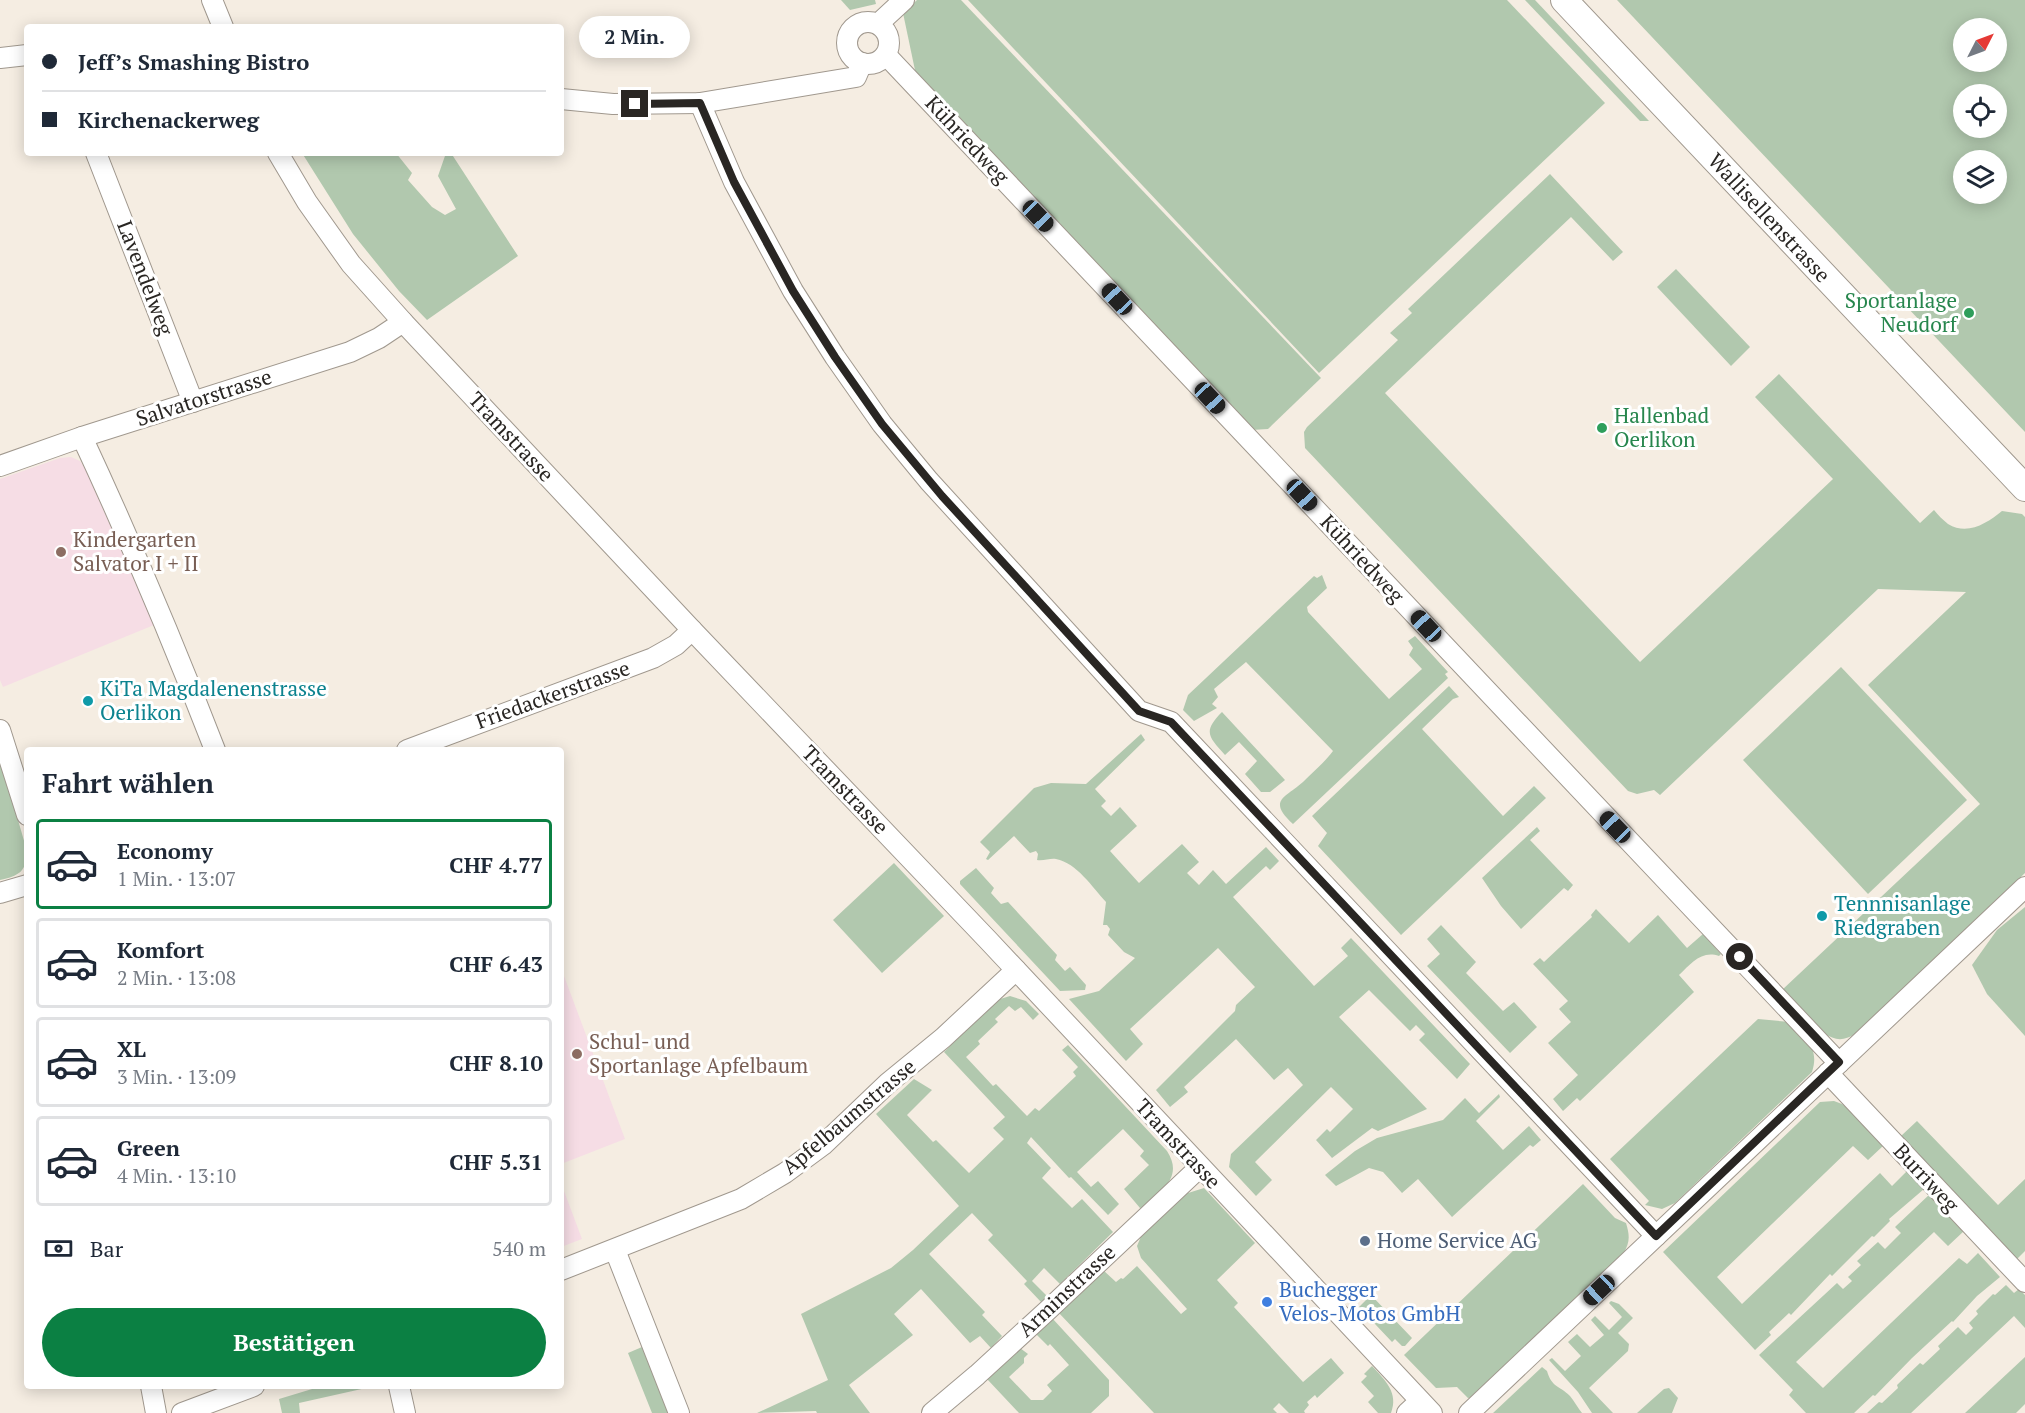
<!DOCTYPE html>
<html lang="de">
<head>
<meta charset="utf-8">
<style>
	body { margin:0; font-family:"PT Serif",serif; background:#f6f6f7; color:#1f2937; height:100vh; display:flex; flex-direction:column; font-size:22px; white-space:nowrap }
	* { box-sizing:border-box; margin:0 }
	p { font-size:20px; color:#747a83 }
	.icon { flex:none; width:33px; height:33px; fill:none; stroke:currentColor; stroke-width:2; stroke-linecap:round; stroke-linejoin:round }
	.map { position:relative; flex:1; overflow:hidden }
	.panel { position:absolute; left:24px; top:747px; width:540px; height:642px; display:flex; flex-direction:column; background:#fff; border-radius:6px; box-shadow:0 3px 15px #0003 }
	.panel>* { flex:none }
	.banner { position:absolute; left:24px; top:24px; width:540px; height:132px; border-radius:6px; box-shadow:0 3px 15px #0003; display:grid; align-content:center; height:132px; padding:0 18px; background:#fff }
	.needle { width:39px; rotate:48deg }
	.buttons { position:absolute; left:1953px; top:18px; display:grid; gap:12px }
	.buttons a { display:grid; place-items:center; width:54px; height:54px; border-radius:50%; background:#fff; box-shadow:0 3px 15px #0003; font-size:30px }
	.end { position:absolute; width:27px; height:27px; margin:-14px; border:8px solid #292623; background:#fff; box-shadow:0 0 0 3px #fff }
	.from { border-radius:50% }
	.bubble { position:absolute; height:42px; border-radius:21px; background:#fff; box-shadow:0 3px 15px #0003; font-size:20px; font-weight:700; line-height:42px; text-align:center }
	.car { position:absolute; width:18px; height:36px; margin:-18px -9px; border-radius:8px; box-shadow:0 0 4px 2px #0007; background:linear-gradient(#222 24%,#8ab4d8 0 40%,#222 0 76%,#8ab4d8 0 86%,#222 0) }
	.banner b { display:flex; align-items:center; gap:21px; height:57px; font-size:22px }
	.banner b+b { border-top:2px solid #e0e1e3 }
	.banner i { width:15px; height:15px; background:#1f2937 }
	ul { padding:0; list-style:none }
	li { display:flex; align-items:center; gap:18px; height:90px; margin:0 12px 9px; padding:0 6px; border:3px solid #e0e1e3; border-radius:6px }
	li div { flex:1 }
	li b { display:block; font-size:22px }
	li em { font-style:normal; font-weight:700 }
	li.on { border-color:#0b8043 }
	li>.icon { width:54px; height:54px; stroke-width:1.5 }
	h2 { padding:0 18px; font-size:27px; line-height:72px }
	.pay { display:flex; align-items:center; gap:15px; height:66px; padding:0 18px; font-size:22px }
	.pay p { margin-inline-start:auto }
	.cta { display:flex; gap:12px; margin-top:auto; padding:12px 18px }
	.cta a { flex:1; height:69px; border-radius:36px; background:#0b8043; color:#fff; font-size:24px; font-weight:700; line-height:69px; text-align:center }
	.map>svg:first-child { display:block }
	.education { fill:#f6dde5 }
	.green { fill:#b1c8ae; fill-rule:evenodd }
	.lines { fill:none; stroke-linecap:round; stroke-linejoin:round }
	.minor-casing { stroke:#a0988e; stroke-width:22 }
	.tertiary-casing { stroke:#a0988e; stroke-width:28 }
	.minor { stroke:#fff; stroke-width:20 }
	.tertiary { stroke:#fff; stroke-width:26 }
	.route { stroke:#292623; stroke-width:8 }
	.leisure-dot { fill:#2e9e5b; stroke:#fff; stroke-width:2 }
	.education-dot { fill:#8d6e63; stroke:#fff; stroke-width:2 }
	.culture-dot { fill:#0f9aa8; stroke:#fff; stroke-width:2 }
	.service-dot { fill:#5c6f8a; stroke:#fff; stroke-width:2 }
	.shop-dot { fill:#3f7fe0; stroke:#fff; stroke-width:2 }
	.labels { text-anchor:middle; stroke-width:6; stroke-linejoin:round; paint-order:stroke }
	.street-label { font-size:21px; fill:#292623; stroke:#fff }
	.leisure-label { font-size:21px; fill:#27864d; stroke:#fff; text-anchor:end }
	.education-label { font-size:21px; fill:#785e54; stroke:#fff; text-anchor:start }
	.culture-label { font-size:21px; fill:#0d838f; stroke:#fff; text-anchor:start }
	.service-label { font-size:21px; fill:#4e5e75; stroke:#fff; text-anchor:start }
	.shop-label { font-size:21px; fill:#366cbe; stroke:#fff; text-anchor:start }
</style>
</head>
<body>
<div class="map">
<svg width="2025" height="1413" viewBox="0 0 2025 1413">
	<rect width="100%" height="100%" fill="#f5ede2"/>
	<g class="education">
		<polygon points="71,457 80,461 86,470 154,625 3,687 0,680 0,479 60,458"/>
		<polygon points="561,968 625,1139 561,1164"/>
		<polygon points="561,1183 582,1239 561,1247"/>
	</g>
	<g class="green">
		<polygon points="841,0 875,0 876,4 850,10"/>
		<polygon points="917,0 961,0 1321,378 1268,429 1251,430 916,75 903,13"/>
		<polygon points="968,0 1507,0 1605,103 1319,373"/>
		<polygon points="1525,0 1535,0 1649,121 1640,121"/>
		<path d="M1617,0h408v432zM1964,28h32v34h-32zM1996,94v34h-32v-34zM1964,160h32v34h-32z"/>
		<polygon points="302,153 396,153 412,173 408,180 432,207 445,215 456,209 438,176 446,153 451,153 518,256 427,320 399,291 353,234"/>
		<path d="M1550,174l73,78 -10,9 -42,-44 -186,176 255,269 193,-183 -78,-82 24,-23 141,149 14,-13c4,5 9,10 14,14 20,12 39,-1 54,-13l20,3 3,3v356l-170,161c-11,7 -20,7 -31,-1l-42,-43 198,-186 -112,-119 98,-93 -88,-3 -218,206 -6,-5 -17,4 -9,-3 -323,-343 -1,-16 3,-5 91,-87 -8,-7 22,-20 -4,-4z"/>
		<polygon points="1676,269 1750,347 1731,366 1657,287"/>
		<path d="M1322,575l5,13 -20,19 1,5 81,87 33,-30 -13,-14 4,-7 -5,-7 7,-5 33,36 -3,2 3,4 -155,146c-26,-24 -8,-26 10,-42 10,-10 22,-20 30,-31l-87,-89 -32,27 4,8 -6,7 5,4 -23,13 -11,-11 5,-15 126,-119 3,2z"/>
		<polygon points="1841,667 1967,800 1868,894 1743,760"/>
		<polygon points="1449,686 1459,697 1453,699 1422,729 1503,816 1534,786 1546,798 1401,935 1318,846 1327,833 1312,816"/>
		<path d="M1222,712l63,68 -15,12h-9l-16,-18 12,-13 -18,-19 -14,13c-16,-18 -23,-23 -3,-43z"/>
		<path d="M1141,734l4,6 -50,49 11,12 -5,5 10,10 9,-9 17,19 -27,25 29,32 43,-39 17,18 -12,11 12,12 14,-15 13,14 40,-37 13,14 -9,9 -4,-4 -33,31 81,89 34,-30 -7,-8 10,-10 119,126 -13,15 -38,-39 6,-6 -9,-9 -6,6 -41,-41 -30,27 88,92 -49,22 -6,-3 -40,30 -16,-18 11,-11 3,3 23,-23 -22,-22 -76,75 17,18 -16,16 -27,-29 2,-13 72,-69 -15,-17 -14,12 -38,-41 -52,48 4,5 -18,15 -14,-17 79,-79 1,-6 19,-18 -37,-39 -88,81 13,15 -17,17 -57,-62 30,-8 36,-33 -11,-6 -16,-17 2,-6 -3,-4h-4l3,-23c-14,-15 -29,-39 -50,-43 -6,-1 -12,2 -19,1l1,-6 -2,-3 -6,2 -16,-17 -26,24 -2,-1 4,-7 -10,-10 54,-54 17,-5 35,1z"/>
		<path d="M0,758l27,93c0,21 -9,25 -27,29z"/>
		<polygon points="1537,827 1540,831 1530,840 1573,885 1568,891 1564,888 1521,929 1501,906 1482,878"/>
		<polygon points="894,863 944,916 882,973 833,920"/>
		<polygon points="976,868 994,888 991,893 1001,904 1008,902 1057,955 1055,960 1065,971 1070,967 1086,985 1085,990 1060,991 960,884 960,881"/>
		<polygon points="2025,907 2025,1036 1987,994 1972,965 1997,930"/>
		<path d="M1596,909l33,34 29,-28 29,33 16,-14 18,20 -2,2c-18,-6 -28,8 -40,19l15,17 -114,109 -3,-3 -14,13 -10,-12 25,-24 -30,-32 23,-21 -12,-13 9,-8 -35,-37 7,-6 4,4 48,-45 -1,-2z"/>
		<polygon points="1441,925 1476,962 1466,973 1503,1011 1514,1002 1537,1027 1510,1053 1427,966 1440,954 1427,939"/>
		<path d="M1010,996l16,5 13,13 -6,6 -12,-13 -6,4 -6,-5 -14,13 3,3 -20,19 2,3 -14,13 27,29 3,-2 31,32 8,-8 4,3 37,-35 -3,-4 5,-5 -16,-17 6,-5 99,106c17,26 -6,40 -23,56l-4,1 -16,-19 25,-24 -9,-9 4,-5 -21,-22 -46,43 14,15 7,-6 21,23 -11,11 -37,-38 -2,1 -38,-41 -4,6 24,25 -9,10 30,30 10,-9 31,33 -53,52 -16,-16 -12,13 15,15 -6,6 -17,-18 3,-3 -39,-41 5,-5 -21,-22 -43,41 56,58 -3,3 20,21 -11,12 -11,-12 -10,7 -49,-54 -27,25 19,21 -64,50 21,28h-53l-1,-2 -59,2 71,-33 -27,-66 90,-46 22,-18 46,-44 -83,-92 38,-35 18,11 -25,25 26,27 3,-2 33,33 35,-34 -11,-11 12,-11 -61,-65 53,-52z"/>
		<path d="M1758,1019l32,3c15,17 30,25 22,50l-137,131 -13,6 -17,-4 4,-4 -39,-42z"/>
		<polygon points="1499,1094 1500,1097 1476,1121 1503,1150 1529,1126 1541,1140 1533,1147 1530,1145 1452,1217 1418,1179 1402,1193 1383,1172 1369,1168 1336,1186 1325,1175 1355,1151 1377,1138 1443,1120 1465,1098 1479,1113"/>
		<polygon points="1834,1101 1842,1104 1849,1109 1883,1146 1868,1160 1853,1146 1717,1277 1742,1304 1880,1173 1892,1186 1907,1171 1924,1189 1889,1219 1890,1221 1874,1237 1872,1236 1832,1276 1830,1274 1791,1315 1789,1313 1769,1332 1771,1335 1755,1350 1663,1252 1820,1102"/>
		<polygon points="1917,1121 1998,1205 2025,1179 2025,1251 2017,1259 1901,1136"/>
		<path d="M1583,1184l32,34 11,5c4,13 4,20 -3,31l-148,143 -7,1 -11,-11 -21,1 -32,-33z"/>
		<polygon points="1204,1188 1255,1243 1217,1280 1238,1303 1234,1307 1303,1382 1331,1358 1344,1373 1317,1398 1315,1395 1307,1402 1309,1405 1304,1411 1305,1413 1289,1413 1279,1403 1273,1409 1277,1413 1154,1413 1058,1312 1103,1270 1116,1282 1121,1278 1123,1279 1137,1266 1181,1314 1187,1309 1141,1258 1137,1246 1142,1234 1185,1194"/>
		<polygon points="1931,1193 1964,1231 1948,1246 1934,1232 1796,1362 1823,1388 1959,1258 1967,1264 1978,1253 2000,1277 1977,1296 1953,1322 1952,1321 1912,1358 1875,1396 1873,1395 1854,1413 1806,1413 1789,1395 1793,1390 1759,1355 1837,1283 1843,1289 1852,1281 1848,1277 1861,1265 1857,1261 1878,1242 1885,1249 1901,1233 1895,1227"/>
		<polygon points="2006,1285 2014,1293 2019,1289 2025,1295 2025,1328 2014,1316 1911,1413 1867,1413 1879,1402 1882,1403 1898,1388 1897,1385 1920,1363 1923,1365 1940,1349 1938,1346 1958,1327 1966,1335 1973,1328 1969,1323 1978,1314 1976,1311 1993,1294 1995,1295"/>
		<polygon points="1371,1295 1412,1338 1405,1346 1402,1346 1395,1339 1392,1342 1359,1307"/>
		<polygon points="1611,1301 1619,1304 1633,1318 1618,1333 1629,1344 1628,1351 1589,1388 1613,1413 1592,1413 1578,1392 1549,1360 1552,1358 1565,1371 1581,1356 1568,1342 1577,1334 1590,1347 1604,1335 1591,1320 1595,1316 1609,1330 1622,1317 1609,1303"/>
		<polygon points="1052,1318 1109,1380 1109,1396 1091,1413 1019,1413 987,1379 1020,1348 1028,1354 1024,1358 1024,1363 1009,1377 1031,1400 1043,1400 1052,1391 1047,1385 1069,1365 1050,1344 1048,1346 1036,1334"/>
		<polygon points="642,1347 668,1413 652,1413 628,1353"/>
		<polygon points="2025,1357 2025,1404 2016,1413 1965,1413"/>
		<path d="M1372,1366c13,14 27,27 19,47h-13l-10,-11 6,-6 -13,-14 6,-6 -3,-2z"/>
		<path d="M1542,1367l5,4c5,17 12,14 23,25 4,5 8,12 12,17h-89z"/>
		<polygon points="322,1386 375,1386 299,1403 300,1413 282,1413 279,1399"/>
		<polygon points="1669,1388 1678,1398 1672,1413 1637,1413 1664,1389"/>
	</g>
	<g class="lines">
		<g class="minor-casing">
			<g id="minor">
				<polyline points="212,0 223,27"/>
				<circle cx="868" cy="43" r="21"/>
				<polyline points="878,24 904,0"/>
				<polyline points="886,55 1839,1063"/>
				<polyline points="0,58 27,55"/>
				<polyline points="561,99 613,104 700,103 856,77 862,63"/>
				<polyline points="700,103 734,182 793,291 835,357 882,424 929,481 1139,711 1171,722 1656,1236"/>
				<polyline points="96,153 193,402"/>
				<polyline points="278,153 307,202 351,264 403,322 692,630 987,939 1432,1413"/>
				<path d="M82,437c48,103 92,207 133,313"/>
				<polyline points="0,466 82,437 350,352 379,338 403,322"/>
				<polyline points="0,730 27,815"/>
				<polyline points="407,750 653,658 676,645 692,630"/>
				<polyline points="0,893 27,885"/>
				<polyline points="1828,1073 2025,1282"/>
				<polyline points="615,1250 679,1413"/>
				<polyline points="561,1270 741,1199 785,1173 823,1145 888,1083 943,1038 1016,970"/>
				<polyline points="151,1386 156,1413"/>
				<polyline points="399,1386 405,1413"/>
				<polyline points="182,1413 254,1386"/>
				<polyline points="932,1413 977,1375 1049,1309 1200,1167"/>
				<polyline points="1407,1413 1420,1401"/>
				<polyline points="1469,1413 2025,887"/>
			</g>
		</g>
		<g class="tertiary-casing">
			<polyline id="tertiary" points="1564,0 2025,488"/>
		</g>
		<use href="#minor" class="minor"/>
		<use href="#tertiary" class="tertiary"/>
	</g>
	<g class="lines">
		<polyline class="route" points="635,104 700,103 734,182 793,291 835,357 882,424 942,496 1139,711 1171,722 1656,1236 1839,1062 1740,957"/>
	</g>
	<g class="leisure-dot">
		<circle cx="1969" cy="313" r="6"/>
		<circle cx="1602" cy="428" r="6"/>
	</g>
	<g class="education-dot">
		<circle cx="61" cy="552" r="6"/>
		<circle cx="577" cy="1054" r="6"/>
	</g>
	<g class="culture-dot">
		<circle cx="88" cy="701" r="6"/>
		<circle cx="1822" cy="916" r="6"/>
	</g>
	<circle class="service-dot" cx="1365" cy="1241" r="6"/>
	<circle class="shop-dot" cx="1267" cy="1302" r="6"/>
	<g class="labels">
		<g class="street-label">
			<text transform="translate(967 140) rotate(47)" y="7">Kühriedweg</text>
			<text transform="translate(1769 218) rotate(47)" y="7">Wallisellenstrasse</text>
			<text transform="translate(145 278) rotate(69)" y="7">Lavendelweg</text>
			<text transform="translate(204 398) rotate(-18)" y="7">Salvatorstrasse</text>
			<text transform="translate(511 437) rotate(47)" y="7">Tramstrasse</text>
			<text transform="translate(1362 559) rotate(47)" y="7">Kühriedweg</text>
			<text transform="translate(553 695) rotate(-20)" y="7">Friedackerstrasse</text>
			<text transform="translate(845 790) rotate(46)" y="7">Tramstrasse</text>
			<text transform="translate(849 1117) rotate(-40)" y="7">Apfelbaumstrasse</text>
			<text transform="translate(1178 1144) rotate(47)" y="7">Tramstrasse</text>
			<text transform="translate(1926 1178) rotate(47)" y="7">Burriweg</text>
			<text transform="translate(1067 1291) rotate(-43)" y="7">Arminstrasse</text>
		</g>
		<g class="leisure-label">
			<text x="1957" y="308">Sportanlage<tspan x="1957" dy="24">Neudorf</tspan></text>
			<text x="1614" y="423" text-anchor="start">Hallenbad<tspan x="1614" dy="24">Oerlikon</tspan></text>
		</g>
		<g class="education-label">
			<text x="73" y="547">Kindergarten<tspan x="73" dy="24">Salvator I + II</tspan></text>
			<text x="589" y="1049">Schul- und<tspan x="589" dy="24">Sportanlage Apfelbaum</tspan></text>
		</g>
		<g class="culture-label">
			<text x="100" y="696">KiTa Magdalenenstrasse<tspan x="100" dy="24">Oerlikon</tspan></text>
			<text x="1834" y="911">Tennnisanlage<tspan x="1834" dy="24">Riedgraben</tspan></text>
		</g>
		<g class="service-label">
			<text x="1377" y="1248">Home Service AG</text>
		</g>
		<g class="shop-label">
			<text x="1279" y="1297">Buchegger<tspan x="1279" dy="24">Velos-Motos GmbH</tspan></text>
		</g>
	</g>
</svg>
<div class="buttons">
<a><svg class="needle" viewBox="-14 -14 28 28"><path d="M0-13l5 13h-10z" fill="#e53935"/><path d="M0 13l5-13h-10z" fill="#747a83"/></svg></a>
<a><svg class="icon" aria-label="locate" viewBox="0 0 24 24"><circle cx="12" cy="12" r="6"/><path d="M12 2v4M12 18v4M2 12h4M18 12h4"/></svg></a>
<a><svg class="icon" aria-label="layers" viewBox="0 0 24 24"><path d="M12 4l9 5-9 5-9-5zM3 14l9 5 9-5"/></svg></a>
</div>
<i class="end from" style="left:1740px;top:957px"></i>
<i class="end" style="left:635px;top:104px"></i>
<div class="bubble" style="left:579px;top:16px;width:111px">2 Min.</div>
<i class="car" style="left:1038px;top:216px;rotate:136deg"></i>
<i class="car" style="left:1117px;top:299px;rotate:317deg"></i>
<i class="car" style="left:1210px;top:398px;rotate:137deg"></i>
<i class="car" style="left:1302px;top:495px;rotate:137deg"></i>
<i class="car" style="left:1426px;top:626px;rotate:317deg"></i>
<i class="car" style="left:1615px;top:827px;rotate:316deg"></i>
<i class="car" style="left:1599px;top:1290px;rotate:227deg"></i>
<div class="banner">
<b><i class="from"></i>Jeff’s Smashing Bistro</b>
<b><i></i>Kirchenackerweg</b>
</div>
<section class="panel">
<h2>Fahrt wählen</h2>
<ul>
<li class="on"><svg class="icon" aria-label="car" viewBox="0 0 24 24"><path d="M5 17H2v-5l4-1 3-4h7l3 4 3 1v5h-3M9 17h6M6 11h13"/><circle cx="7" cy="17" r="2"/><circle cx="17" cy="17" r="2"/></svg><div><b>Economy</b><p>1 Min. · 13:07</p></div><em>CHF 4.77</em></li>
<li><svg class="icon" aria-label="car" viewBox="0 0 24 24"><path d="M5 17H2v-5l4-1 3-4h7l3 4 3 1v5h-3M9 17h6M6 11h13"/><circle cx="7" cy="17" r="2"/><circle cx="17" cy="17" r="2"/></svg><div><b>Komfort</b><p>2 Min. · 13:08</p></div><em>CHF 6.43</em></li>
<li><svg class="icon" aria-label="car" viewBox="0 0 24 24"><path d="M5 17H2v-5l4-1 3-4h7l3 4 3 1v5h-3M9 17h6M6 11h13"/><circle cx="7" cy="17" r="2"/><circle cx="17" cy="17" r="2"/></svg><div><b>XL</b><p>3 Min. · 13:09</p></div><em>CHF 8.10</em></li>
<li><svg class="icon" aria-label="car" viewBox="0 0 24 24"><path d="M5 17H2v-5l4-1 3-4h7l3 4 3 1v5h-3M9 17h6M6 11h13"/><circle cx="7" cy="17" r="2"/><circle cx="17" cy="17" r="2"/></svg><div><b>Green</b><p>4 Min. · 13:10</p></div><em>CHF 5.31</em></li>
</ul>
<div class="pay"><svg class="icon" aria-label="cash" viewBox="0 0 24 24"><path d="M3 7h18v10H3z"/><circle cx="12" cy="12" r="2"/></svg>Bar<p>540 m</p></div>
<div class="cta"><a>Bestätigen</a></div>
</section>
</div>
</body>
</html>
